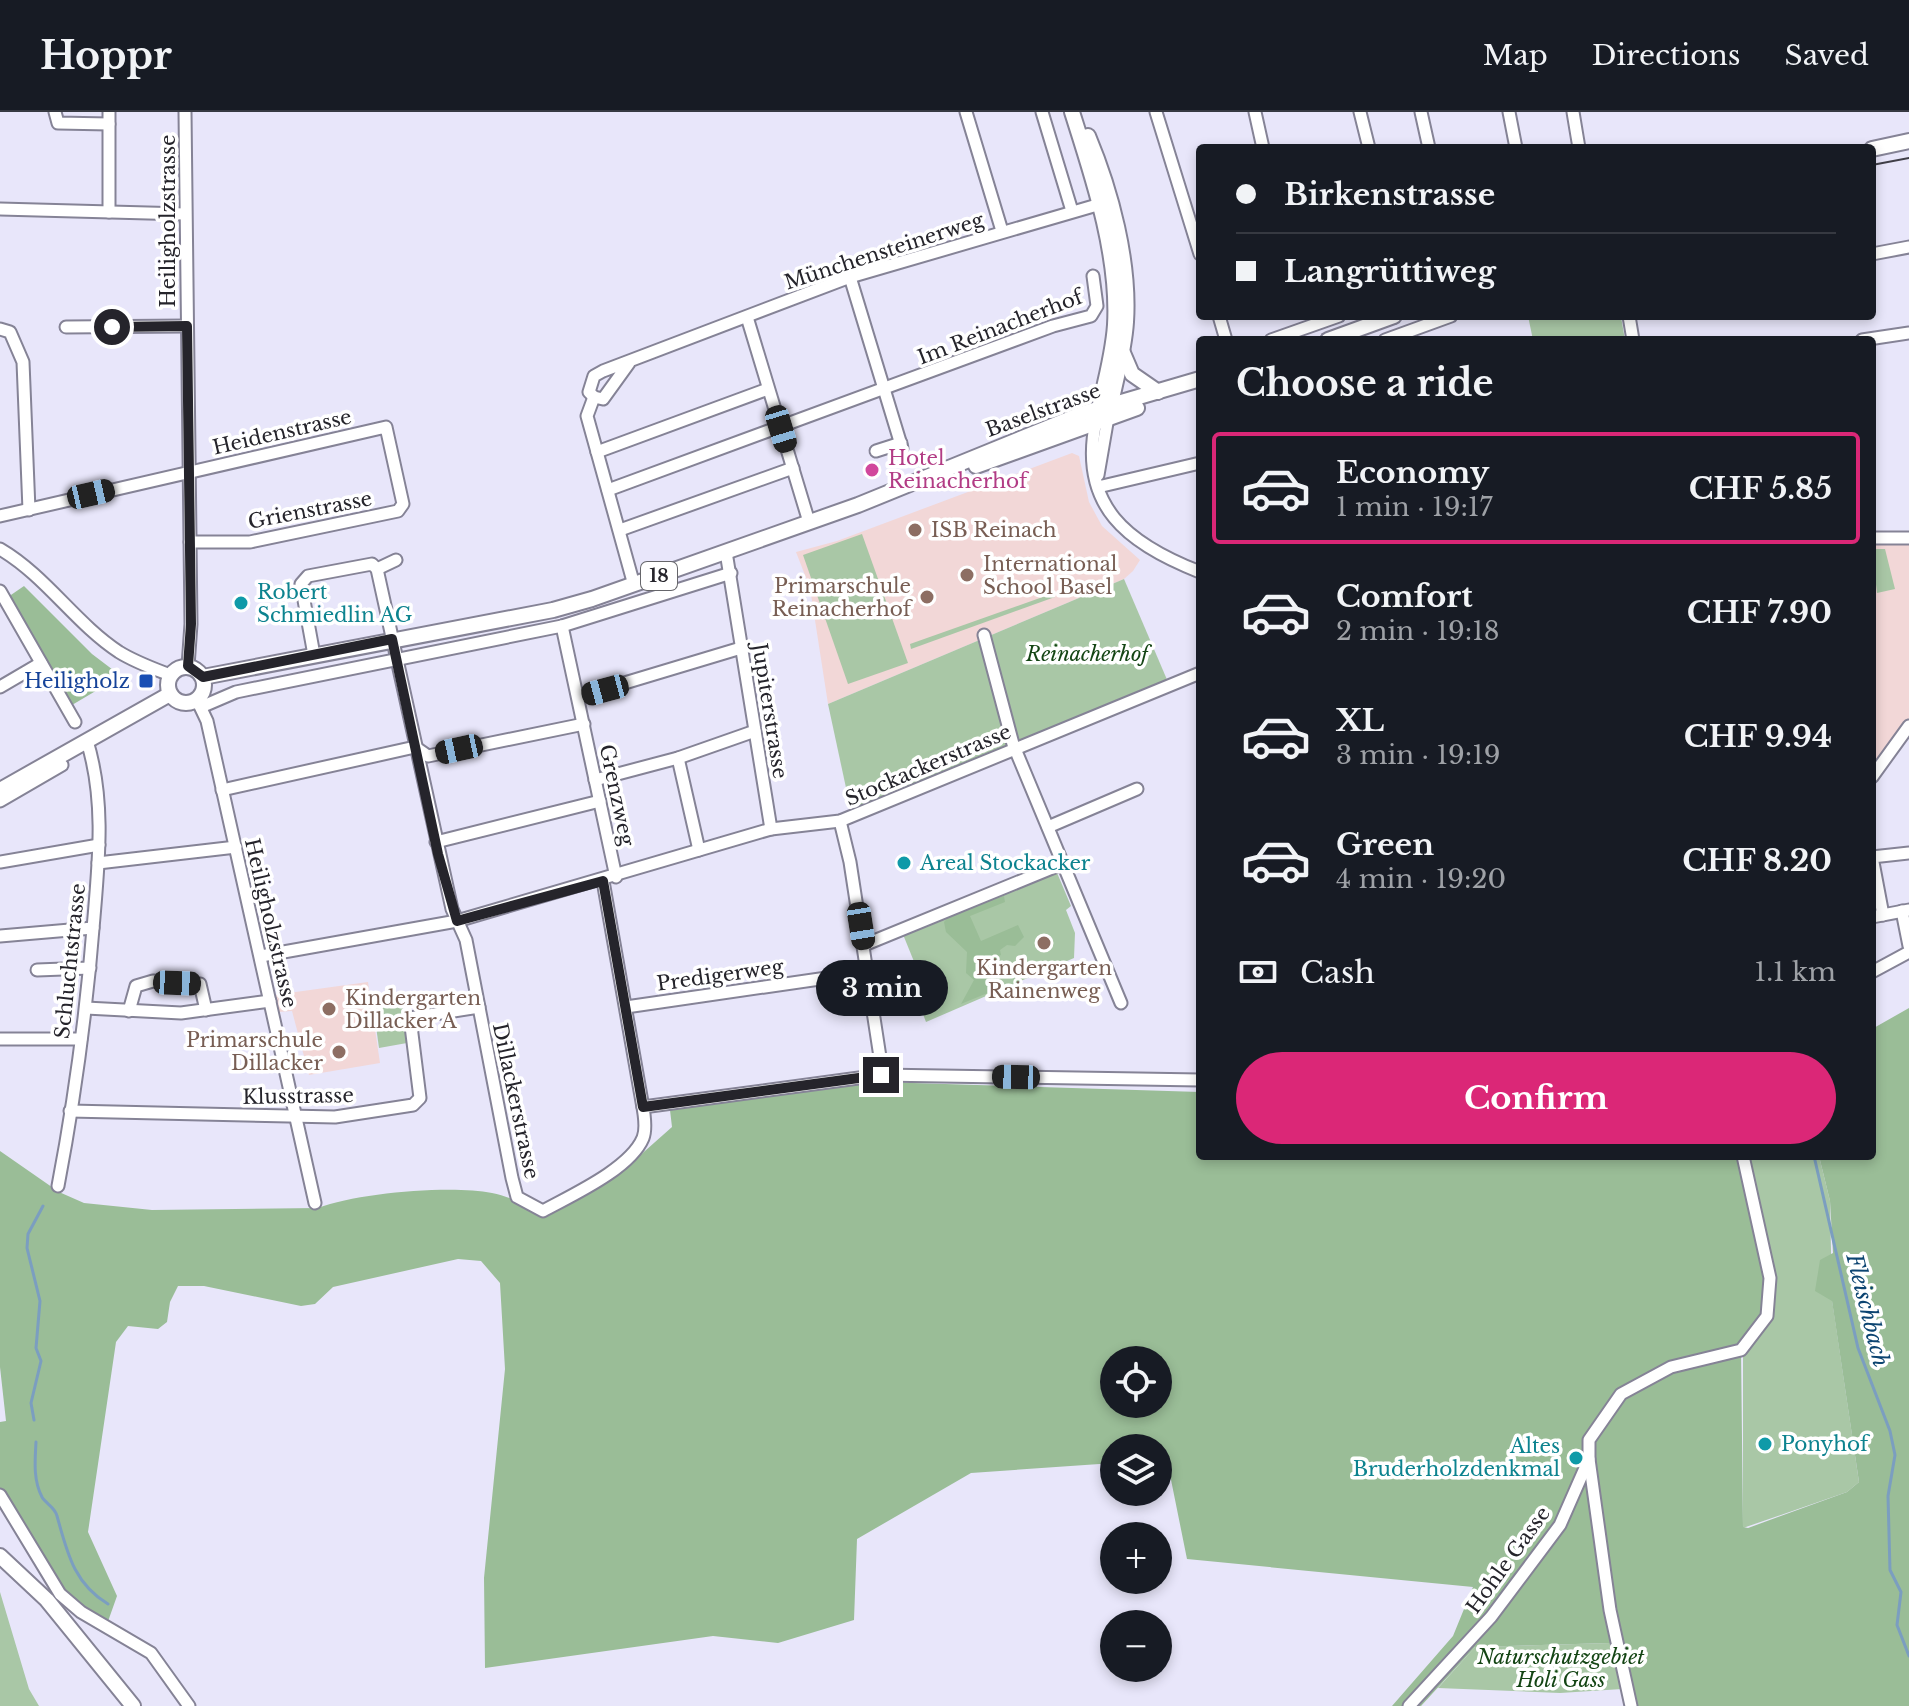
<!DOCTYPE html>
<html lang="en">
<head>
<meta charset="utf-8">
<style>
	body { margin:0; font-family:"Libre Baskerville",serif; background:#20242c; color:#f1f3f6; height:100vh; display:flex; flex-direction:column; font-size:30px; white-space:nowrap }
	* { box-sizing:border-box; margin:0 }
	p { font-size:26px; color:#9ea1a6 }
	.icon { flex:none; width:44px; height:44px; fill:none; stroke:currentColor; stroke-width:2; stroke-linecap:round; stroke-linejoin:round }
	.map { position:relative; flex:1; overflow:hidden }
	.drawer { position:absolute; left:1196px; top:224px; width:680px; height:824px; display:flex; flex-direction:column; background:#171b24; border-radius:8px; box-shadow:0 4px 12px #0003 }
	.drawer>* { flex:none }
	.top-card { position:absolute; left:1196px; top:32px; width:680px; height:176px; border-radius:8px; box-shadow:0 4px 12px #0003; display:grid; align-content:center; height:176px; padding:0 40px; background:#171b24 }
	.controls { position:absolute; left:1100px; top:1234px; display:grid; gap:16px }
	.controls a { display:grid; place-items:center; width:72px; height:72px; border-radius:50%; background:#171b24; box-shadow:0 4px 12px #0003; font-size:40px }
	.end { position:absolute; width:36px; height:36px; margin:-18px; border:10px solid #25242b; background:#fff; box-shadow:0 0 0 4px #fff }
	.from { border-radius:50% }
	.bubble { position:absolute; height:56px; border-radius:28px; background:#171b24; box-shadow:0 4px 12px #0003; font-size:26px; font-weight:800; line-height:56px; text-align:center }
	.car { position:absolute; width:24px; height:48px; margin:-24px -12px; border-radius:10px; box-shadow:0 0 6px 2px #0007; background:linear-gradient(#222 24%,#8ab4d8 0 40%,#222 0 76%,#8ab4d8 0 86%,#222 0) }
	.top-card b { display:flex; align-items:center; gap:28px; height:76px; font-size:30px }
	.top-card b+b { border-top:2px solid #363941 }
	.top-card i { width:20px; height:20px; background:#f1f3f6 }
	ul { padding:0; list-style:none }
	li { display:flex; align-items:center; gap:24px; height:112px; margin:0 16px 12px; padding:0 24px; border:4px solid transparent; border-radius:8px }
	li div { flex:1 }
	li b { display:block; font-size:30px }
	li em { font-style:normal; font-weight:800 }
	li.current { border-color:#db2777 }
	li>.icon { width:72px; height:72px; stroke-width:1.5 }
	h2 { padding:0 40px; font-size:36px; line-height:96px }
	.pay { display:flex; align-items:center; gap:20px; height:88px; padding:0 40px; font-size:30px }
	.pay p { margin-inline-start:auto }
	.button { display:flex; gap:16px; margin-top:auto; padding:16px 40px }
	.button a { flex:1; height:92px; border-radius:48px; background:#db2777; color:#fff; font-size:32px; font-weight:800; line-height:92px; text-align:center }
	header { display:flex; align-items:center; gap:48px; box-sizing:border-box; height:112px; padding:0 40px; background:#171b24; border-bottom:2px solid #363941 }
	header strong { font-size:38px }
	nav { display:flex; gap:44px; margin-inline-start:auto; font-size:28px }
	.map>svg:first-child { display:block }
	.education { fill:#f2d7d7 }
	.green { fill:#a9c7a6 }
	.forest { fill:#9abd97; fill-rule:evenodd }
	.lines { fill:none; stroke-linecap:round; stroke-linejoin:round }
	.stream { stroke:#7b9ec0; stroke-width:3 }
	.minor-casing { stroke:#858396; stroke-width:15 }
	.major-casing { stroke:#858396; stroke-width:18 }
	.minor { stroke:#fff; stroke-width:11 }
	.major { stroke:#fff; stroke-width:14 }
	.tram { stroke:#403f48; stroke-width:2 }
	.route { stroke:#25242b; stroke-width:10 }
	.hotel-dot { fill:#d1479c; stroke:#fff; stroke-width:3 }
	.education-dot { fill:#8d6e63; stroke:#fff; stroke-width:3 }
	.culture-dot { fill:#0f9aa8; stroke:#fff; stroke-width:3 }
	.transit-dot { fill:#1a4fb4; stroke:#fff; stroke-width:3 }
	.labels { text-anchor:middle; stroke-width:7; stroke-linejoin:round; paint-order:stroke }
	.shield { fill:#fff; stroke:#66666b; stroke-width:2 }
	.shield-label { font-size:18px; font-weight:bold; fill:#25242b }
	.street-label { font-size:20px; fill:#25242b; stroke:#fff }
	.hotel-label { font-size:20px; fill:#b23c85; stroke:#fff; text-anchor:start }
	.education-label { font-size:20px; fill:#785e54; stroke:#fff; text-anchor:start }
	.culture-label { font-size:20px; fill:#0d838f; stroke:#fff; text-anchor:start }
	.park-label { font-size:20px; font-style:italic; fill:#144514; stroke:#fff }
	.transit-label { font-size:20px; fill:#164399; stroke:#fff; text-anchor:end }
	.water-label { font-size:22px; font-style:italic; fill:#0c4471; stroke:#fff }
</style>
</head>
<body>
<header>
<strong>Hoppr</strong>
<nav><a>Map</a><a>Directions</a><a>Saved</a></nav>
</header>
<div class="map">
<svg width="1909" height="1594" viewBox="0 0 1909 1594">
	<rect width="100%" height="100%" fill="#e8e6fa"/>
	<g class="education">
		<polygon points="1072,341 1079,344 1089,390 1102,414 1140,448 1133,459 1124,467 828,592 810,476 796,440 837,429"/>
		<polygon points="1872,432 1909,432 1909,606 1872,658"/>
		<polygon points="368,870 380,951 309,963 292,899 278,900 274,883"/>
	</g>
	<g class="green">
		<path d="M1528,204c33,0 62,6 93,1l4,23h-92z"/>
		<polygon points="862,422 908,551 848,572 803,443"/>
		<polygon points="1872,437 1885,437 1895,477 1877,481"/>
		<polygon points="1124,467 1168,570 851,699 828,592"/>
		<polygon points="1054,481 1055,485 911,537 910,532"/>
		<polygon points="1055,756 1071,794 1066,798 1075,821 1074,846 926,910 918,889 928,884 902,820"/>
		<polygon points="401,882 407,931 379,936 372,885"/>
		<polygon points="1743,1044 1819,1044 1830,1089 1832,1188 1859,1370 1847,1380 1743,1416"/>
		<polygon points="0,1480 29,1577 39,1594 0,1594"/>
		<polygon points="1610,1531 1622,1577 1560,1581 1438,1576 1475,1535"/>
	</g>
	<g class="forest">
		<polygon points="24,474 92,542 121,564 72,593 8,485"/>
		<polygon points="1004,784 1005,790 970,804 981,829 1018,813 1024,825 1015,834 1007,833 1000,838 1001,843 989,848 988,861 1002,875 961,892 974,868 966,861 967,840 946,820 944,810 951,802"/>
		<path d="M1909,896v698h-282l-17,-63 -135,4 -54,59h-29l61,-70 20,-49 -286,-28 -20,-99h-9v-12h-44v15l-143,10 -114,66 -3,81 -76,23 -65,-7 -228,32 -1,-90 21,-209 -5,-86 -19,-22 -23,-2 -125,28 -18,17 -14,2 -97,-20h-26l-8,16 -3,20 -9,7 -30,-3 -12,16 -28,190 29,64 -11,31 -46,-33 -60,-99v-73l6,-1 -6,-54v-216l59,41 25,11 68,7 166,-2c40,-15 132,-23 174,-15 19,4 35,12 51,22l85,-49 44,-39 -2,-17 210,-28 320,10v64h544l26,122 -3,38 -26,34 2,177 5,1 99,-36 12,-10 -27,-181 -17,-10 5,-31 13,-7 -3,-52 -11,-45h53v-127zM1114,1248h44v44h-44z"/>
	</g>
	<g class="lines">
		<g class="stream">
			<polyline points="1814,1044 1858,1236 1890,1319 1895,1343 1888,1384 1890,1458 1901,1480 1897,1513 1909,1544"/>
			<polyline points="34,1308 31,1291 41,1249 36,1236 40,1189 27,1136 28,1122 43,1094"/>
			<path d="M36,1330c-1,18 -3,38 6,55 4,7 13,10 15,19 10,35 16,67 51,88"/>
		</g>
		<g class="minor-casing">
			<g id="minor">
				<polyline points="55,0 58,11 109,12"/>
				<polyline points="109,0 109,100"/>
				<polyline points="185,0 191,512 188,554"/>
				<polyline points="966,0 1002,119"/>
				<polyline points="1042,0 1072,99"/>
				<polyline points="1156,0 1200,142"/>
				<polyline points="1255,0 1263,36"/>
				<polyline points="1360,0 1369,36"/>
				<polyline points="1421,0 1429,36"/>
				<polyline points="1509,0 1516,36"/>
				<polyline points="1573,0 1579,36"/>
				<polyline points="0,97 185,102"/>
				<polyline points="1872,142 1909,135"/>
				<polyline points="850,165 902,336"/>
				<polyline points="1219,204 1226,228"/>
				<polyline points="1629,204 1633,228"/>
				<polyline points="747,205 809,410"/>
				<polyline points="66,215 187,214"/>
				<polyline points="0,217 10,220 23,250 29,398"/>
				<polyline points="1271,228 1339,204"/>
				<polyline points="1385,228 1451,204"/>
				<polyline points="1862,228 1909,221"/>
				<polyline points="629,251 603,287 594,285 589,280 594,264 603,259 850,165 1104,91"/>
				<polyline points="594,285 587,304 634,473"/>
				<path d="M1096,309c-18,85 32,123 104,151"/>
				<polyline points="876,339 901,331"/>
				<polyline points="597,340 768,277"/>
				<polyline points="1098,363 1108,305"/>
				<polyline points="1098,375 1200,351"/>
				<polyline points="608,378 1053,214 1091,204 1097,194 1093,164"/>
				<polyline points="0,404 386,315 403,392 398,399 250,430 190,430"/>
				<polyline points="620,418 793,356"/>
				<polyline points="1872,426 1909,426"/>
				<path d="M0,437c46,27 75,74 119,103 16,10 33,16 51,23"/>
				<polyline points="726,440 771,717"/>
				<polyline points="377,457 396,448"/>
				<polyline points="0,479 75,610"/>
				<polyline points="562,514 616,765"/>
				<polyline points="984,523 1013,632 1121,891"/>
				<path d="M314,543l-13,-71 7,-8 64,-12 5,5 75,340 14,31 46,238 5,19 26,14c29,-16 87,-42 100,-73 4,-10 1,-26 -1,-36l-39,-221"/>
				<polyline points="0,575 41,551"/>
				<polyline points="578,585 741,536"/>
				<polyline points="197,588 207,609 315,1091"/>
				<polyline points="201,595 236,580 562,514 731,461"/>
				<polyline points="678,646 699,738"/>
				<polyline points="1872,665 1909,614"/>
				<polyline points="595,668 678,646 755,619"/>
				<polyline points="222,678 415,635 428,644 584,612"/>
				<polyline points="0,689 62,653"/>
				<polyline points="840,709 850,750 880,945"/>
				<polyline points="1048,715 1137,677"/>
				<polyline points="436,730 600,689"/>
				<polyline points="0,750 99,733"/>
				<polyline points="98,751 236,735"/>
				<polyline points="1902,799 1909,834"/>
				<polyline points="1883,803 1872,745 1909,741"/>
				<polyline points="1872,805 1909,798"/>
				<polyline points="0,824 93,816"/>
				<polyline points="864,833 1062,752"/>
				<polyline points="261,844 457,809 771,717 840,709 1200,561"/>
				<polyline points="37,858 90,856"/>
				<polyline points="1872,860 1909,840"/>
				<polyline points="626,895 868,860"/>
				<polyline points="86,896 181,901 270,889"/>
				<polyline points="129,899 136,874 153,869 200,872 206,898"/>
				<polyline points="0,927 81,927"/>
				<polyline points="643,995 881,963 1200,968"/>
				<polyline points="70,999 335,1005 413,993 420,986 410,906 479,895"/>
				<path d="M58,1074c17,-89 29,-179 36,-269 5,-59 11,-118 -7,-176"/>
				<polyline points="1589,1347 1610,1498 1631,1594"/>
				<polyline points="0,1383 60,1482 81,1500 151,1541 189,1594"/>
				<polyline points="1409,1594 1491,1505 1560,1413 1589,1347 1589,1328 1621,1282 1671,1255 1741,1238 1767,1204 1770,1166 1743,1044"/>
			</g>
		</g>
		<g class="major-casing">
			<g id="major">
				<path d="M1072,0c21,66 47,143 43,213 -2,31 -11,61 -18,92"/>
				<path d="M1088,24c23,55 42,126 38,186 -2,31 -11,60 -17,91"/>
				<polyline points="1872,37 1909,29"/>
				<polyline points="1328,228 1394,204"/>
				<polyline points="1123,241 1132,262 1158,280"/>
				<polyline points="976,354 1137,296"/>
				<circle cx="186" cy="573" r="18"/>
				<polyline points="203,565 553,498 592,487 858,393 1084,301 1200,267"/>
				<polyline points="0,678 170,582"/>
				<polyline points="0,1444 47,1488 133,1594"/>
			</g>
		</g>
		<use href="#minor" class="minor"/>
		<use href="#major" class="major"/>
		<polyline class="tram" points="1872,53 1909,46"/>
	</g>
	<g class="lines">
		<polyline class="route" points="112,215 187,214 191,512 188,554 203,565 392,527 438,742 457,809 603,769 643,995 881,963"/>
	</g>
	<circle class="hotel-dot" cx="872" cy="358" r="8"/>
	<g class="education-dot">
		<circle cx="915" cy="418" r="8"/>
		<circle cx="967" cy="463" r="8"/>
		<circle cx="927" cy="485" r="8"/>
		<circle cx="1044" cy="831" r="8"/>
		<circle cx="329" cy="897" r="8"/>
		<circle cx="339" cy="940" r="8"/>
	</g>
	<g class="culture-dot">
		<circle cx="241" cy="491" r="8"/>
		<circle cx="904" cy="751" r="8"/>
		<circle cx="1765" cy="1332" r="8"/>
		<circle cx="1576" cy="1346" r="8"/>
	</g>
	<rect class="transit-dot" x="138" y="561" width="16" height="16" rx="4"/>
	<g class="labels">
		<rect class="shield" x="641" y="450" width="36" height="28" rx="6"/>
		<g class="shield-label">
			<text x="659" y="470">18</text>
		</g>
		<g class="street-label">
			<text transform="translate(168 109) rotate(-90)" y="7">Heiligholzstrasse</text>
			<text transform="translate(884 139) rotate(-18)" y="7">Münchensteinerweg</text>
			<text transform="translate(1000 215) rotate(-21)" y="7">Im Reinacherhof</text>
			<text transform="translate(1043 298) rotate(-20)" y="7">Baselstrasse</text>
			<text transform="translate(282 320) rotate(-13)" y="7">Heidenstrasse</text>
			<text transform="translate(310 398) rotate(-11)" y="7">Grienstrasse</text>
			<text transform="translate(770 599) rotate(81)" y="7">Jupiterstrasse</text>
			<text transform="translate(928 653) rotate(-23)" y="7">Stockackerstrasse</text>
			<text transform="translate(617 683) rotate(78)" y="7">Grenzweg</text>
			<text transform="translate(271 811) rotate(77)" y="7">Heiligholzstrasse</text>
			<text transform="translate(70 849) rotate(-84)" y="7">Schluchtstrasse</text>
			<text transform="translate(720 863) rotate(-8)" y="7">Predigerweg</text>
			<text transform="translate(298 984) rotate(-1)" y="7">Klusstrasse</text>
			<text transform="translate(516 989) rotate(78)" y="7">Dillackerstrasse</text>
			<text transform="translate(1508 1448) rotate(-54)" y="7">Hohle Gasse</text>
		</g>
		<g class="hotel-label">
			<text x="888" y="353">Hotel<tspan x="888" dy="23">Reinacherhof</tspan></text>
		</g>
		<g class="education-label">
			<text x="931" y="425">ISB Reinach</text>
			<text x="983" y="459">International<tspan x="983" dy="23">School Basel</tspan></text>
			<text x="911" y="481" text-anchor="end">Primarschule<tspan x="911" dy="23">Reinacherhof</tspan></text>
			<text x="1044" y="863" text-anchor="middle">Kindergarten<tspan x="1044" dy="23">Rainenweg</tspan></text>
			<text x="345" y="893">Kindergarten<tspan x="345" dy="23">Dillacker A</tspan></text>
			<text x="323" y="935" text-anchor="end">Primarschule<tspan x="323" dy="23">Dillacker</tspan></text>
		</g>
		<g class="culture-label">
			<text x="257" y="487">Robert<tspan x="257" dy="23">Schmiedlin AG</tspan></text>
			<text x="920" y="758">Areal Stockacker</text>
			<text x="1781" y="1339">Ponyhof</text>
			<text x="1560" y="1341" text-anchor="end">Altes<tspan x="1560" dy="23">Bruderholzdenkmal</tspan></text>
		</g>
		<g class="park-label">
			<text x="1087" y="549">Reinacherhof</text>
			<text x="1561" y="1552">Naturschutzgebiet<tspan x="1561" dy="23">Holi Gass</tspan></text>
		</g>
		<g class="transit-label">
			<text x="130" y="576">Heiligholz</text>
		</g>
		<g class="water-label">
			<text transform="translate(1868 1198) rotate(76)" y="8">Fleischbach</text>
		</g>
	</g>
</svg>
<div class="controls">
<a><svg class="icon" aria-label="locate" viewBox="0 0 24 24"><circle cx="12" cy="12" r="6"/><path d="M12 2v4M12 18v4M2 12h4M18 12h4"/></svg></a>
<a><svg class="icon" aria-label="layers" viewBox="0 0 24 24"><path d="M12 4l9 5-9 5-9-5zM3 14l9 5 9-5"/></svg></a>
<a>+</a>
<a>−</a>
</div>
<i class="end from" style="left:112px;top:215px"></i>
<i class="end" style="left:881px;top:963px"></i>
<div class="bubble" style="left:816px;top:848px;width:132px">3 min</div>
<i class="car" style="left:781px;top:317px;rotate:163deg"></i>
<i class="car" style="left:91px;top:382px;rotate:77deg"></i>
<i class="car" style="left:605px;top:578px;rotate:255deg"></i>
<i class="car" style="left:459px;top:637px;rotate:258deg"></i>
<i class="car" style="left:861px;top:814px;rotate:171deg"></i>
<i class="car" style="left:177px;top:871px;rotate:92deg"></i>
<i class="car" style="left:1016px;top:965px;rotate:271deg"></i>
<div class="top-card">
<b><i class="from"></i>Birkenstrasse</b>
<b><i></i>Langrüttiweg</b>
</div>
<section class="drawer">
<h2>Choose a ride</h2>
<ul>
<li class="current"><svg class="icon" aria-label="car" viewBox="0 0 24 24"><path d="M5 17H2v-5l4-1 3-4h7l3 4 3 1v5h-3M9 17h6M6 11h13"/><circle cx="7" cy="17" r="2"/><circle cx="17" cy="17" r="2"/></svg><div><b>Economy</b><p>1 min · 19:17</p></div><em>CHF 5.85</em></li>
<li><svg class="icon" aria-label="car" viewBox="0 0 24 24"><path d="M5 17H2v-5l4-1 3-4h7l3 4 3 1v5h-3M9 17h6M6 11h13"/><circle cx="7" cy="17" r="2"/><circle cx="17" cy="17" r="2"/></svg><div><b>Comfort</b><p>2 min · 19:18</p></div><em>CHF 7.90</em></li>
<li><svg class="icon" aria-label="car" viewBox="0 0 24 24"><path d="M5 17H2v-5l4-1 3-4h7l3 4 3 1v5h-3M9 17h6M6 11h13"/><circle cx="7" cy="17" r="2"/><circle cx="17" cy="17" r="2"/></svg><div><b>XL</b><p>3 min · 19:19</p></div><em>CHF 9.94</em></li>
<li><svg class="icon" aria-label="car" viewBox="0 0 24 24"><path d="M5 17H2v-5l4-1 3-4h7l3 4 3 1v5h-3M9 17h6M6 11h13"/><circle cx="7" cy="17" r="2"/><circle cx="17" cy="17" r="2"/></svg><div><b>Green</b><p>4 min · 19:20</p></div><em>CHF 8.20</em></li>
</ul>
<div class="pay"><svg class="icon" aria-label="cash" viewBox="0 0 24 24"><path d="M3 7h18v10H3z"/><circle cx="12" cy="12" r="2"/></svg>Cash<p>1.1 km</p></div>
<div class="button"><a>Confirm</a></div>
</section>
</div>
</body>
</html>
